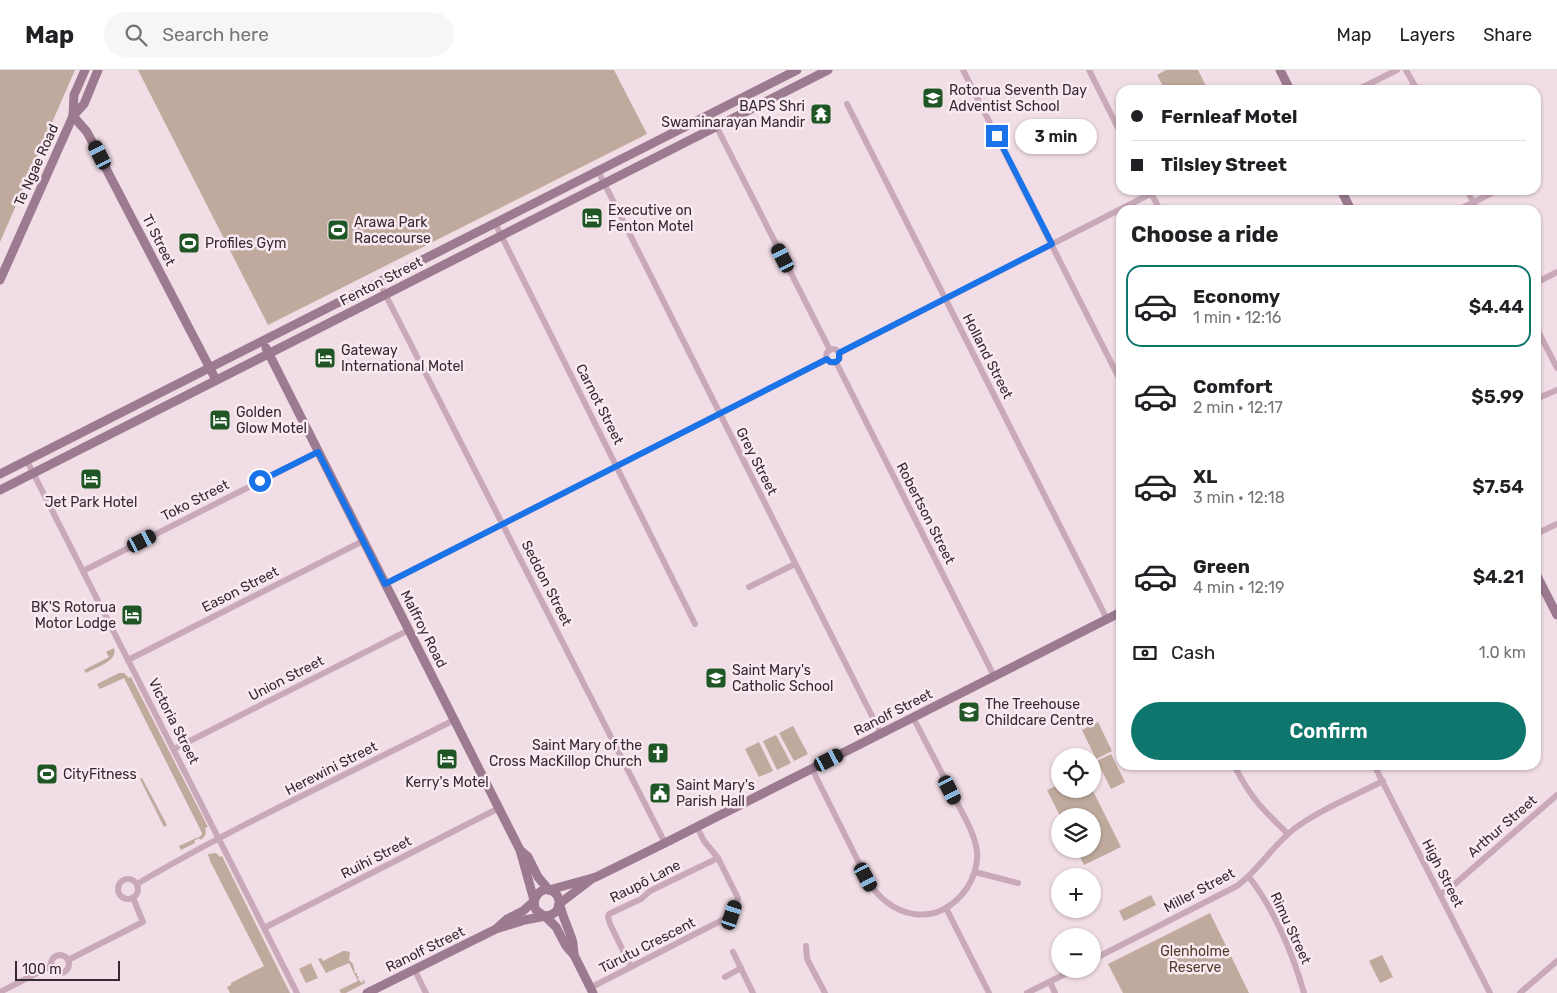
<!DOCTYPE html>
<html lang="en">
<head>
<meta charset="utf-8">
<style>
	body { margin:0; font-family:Rubik,sans-serif; background:#f6f6f6; color:#202124; height:100vh; display:flex; flex-direction:column; font-size:19px; white-space:nowrap }
	* { box-sizing:border-box; margin:0 }
	p { font-size:16px; color:#757577 }
	.icon { flex:none; width:28px; height:28px; fill:none; stroke:currentColor; stroke-width:2; stroke-linecap:round; stroke-linejoin:round }
	.map { position:relative; flex:1; overflow:hidden }
	.details { position:absolute; left:1116px; top:135px; width:425px; height:565px; display:flex; flex-direction:column; background:#fff; border-radius:15px; box-shadow:0 1px 4px #0004 }
	.details>* { flex:none }
	.top-card { position:absolute; left:1116px; top:15px; width:425px; height:110px; border-radius:15px; box-shadow:0 1px 4px #0004; display:grid; align-content:center; height:110px; padding:0 15px; background:#fff }
	.fabs { position:absolute; left:1051px; top:678px; display:grid; gap:10px }
	.fabs a { display:grid; place-items:center; width:50px; height:50px; border-radius:50%; background:#fff; box-shadow:0 1px 4px #0004; font-size:25px }
	.scale { position:absolute; left:15px; bottom:12px; width:105px; box-sizing:border-box; padding-left:5px; border:2px solid #362931; border-top:0; font-size:14px; line-height:18px; white-space:nowrap; color:#362931; -webkit-text-stroke:4px #f9e9f0; paint-order:stroke }
	.end { position:absolute; width:22px; height:22px; margin:-11px; border:6px solid #1a73e8; background:#fff; box-shadow:0 0 0 2px #fff }
	.from { border-radius:50% }
	.bubble { position:absolute; height:35px; border-radius:18px; background:#fff; box-shadow:0 1px 4px #0004; font-size:16px; font-weight:600; line-height:35px; text-align:center }
	.car { position:absolute; width:15px; height:30px; margin:-15px -8px; border-radius:6px; box-shadow:0 0 4px 1px #0007; background:linear-gradient(#222 24%,#8ab4d8 0 40%,#222 0 76%,#8ab4d8 0 86%,#222 0) }
	.top-card b { display:flex; align-items:center; gap:18px; height:48px; font-size:19px }
	.top-card b+b { border-top:1px solid #e0e0e0 }
	.top-card i { width:12px; height:12px; background:#202124 }
	ul { padding:0; list-style:none }
	li { display:flex; align-items:center; gap:15px; height:82px; margin:0 10px 8px; padding:0 5px; border:2px solid transparent; border-radius:15px }
	li div { flex:1 }
	li b { display:block; font-size:19px }
	li em { font-style:normal; font-weight:600 }
	li.active { border-color:#0f766e }
	li>.icon { width:45px; height:45px; stroke-width:1.5 }
	h2 { padding:0 15px; font-size:22px; line-height:60px }
	.pay { display:flex; align-items:center; gap:12px; height:55px; padding:0 15px; font-size:19px }
	.pay p { margin-inline-start:auto }
	.button { display:flex; gap:10px; margin-top:auto; padding:10px 15px }
	.button a { flex:1; height:58px; border-radius:30px; background:#0f766e; color:#fff; font-size:20px; font-weight:600; line-height:58px; text-align:center }
	header { display:flex; align-items:center; gap:30px; box-sizing:border-box; height:70px; padding:0 25px; background:#fff; border-bottom:1px solid #e0e0e0 }
	header strong { font-size:24px }
	nav { display:flex; gap:28px; margin-inline-start:auto; font-size:18px }
	.search { width:350px; height:45px; background:#f6f6f6; display:flex; align-items:center; gap:12px; box-sizing:border-box; padding:0 18px; border-radius:28px; color:#757577; font-size:19px }
	.map>svg:first-child { display:block }
	.green { fill:#c0aa9d }
	.lines { fill:none; stroke-linecap:round; stroke-linejoin:round }
	.street { stroke:#c9a9b9; stroke-width:6 }
	.secondary { stroke:#9c7a8f; stroke-width:9 }
	.route { stroke:#1a73e8; stroke-width:6 }
	.labels { text-anchor:middle; stroke-width:5; stroke-linejoin:round; paint-order:stroke }
	.poi-label { font-size:14px; fill:#362931; stroke:#f9e9f0; text-anchor:start }
	.street-label { font-size:14px; fill:#362931; stroke:#f9e9f0 }
	.park-label { font-size:14px; fill:#533c2d; stroke:#f9e9f0 }
</style>
</head>
<body>
<header>
<strong>Map</strong>
<div class="search"><svg class="icon" aria-label="search" viewBox="0 0 24 24"><circle cx="10" cy="10" r="6"/><path d="M15 15l6 6"/></svg>Search here</div>
<nav><a>Map</a><a>Layers</a><a>Share</a></nav>
</header>
<div class="map">
<svg width="1557" height="923" viewBox="0 0 1557 923">
	<rect width="100%" height="100%" fill="#f1dde6"/>
	<g class="green">
		<polygon points="0,0 75,0 0,172"/>
		<polygon points="138,0 614,0 647,64 268,255"/>
		<polygon points="1166,0 1198,0 1208,20 1165,20 1157,5"/>
		<path d="M114,578c4,14 -18,19 -28,25l-2,-3 25,-13 -3,-5z"/>
		<path d="M119,603h5l5,5 2,-1 77,150 -3,1c2,6 0,9 -5,12l-1,-2 -5,3 1,2 -14,7 -2,-4 22,-10 1,-3 -78,-155 -24,11 -3,-5z"/>
		<polygon points="1098,652 1112,681 1096,689 1082,660"/>
		<polygon points="793,656 808,684 794,691 779,663"/>
		<polygon points="776,665 791,693 777,700 763,671"/>
		<polygon points="759,672 773,701 759,707 745,679"/>
		<polygon points="1111,684 1125,712 1111,719 1097,691"/>
		<polygon points="142,708 167,755 164,757 140,709"/>
		<polygon points="1060,714 1060,719 1092,719 1121,777 1084,795 1076,779 1092,779 1092,746 1060,746 1047,720"/>
		<polygon points="216,783 220,787 222,786 290,923 230,923 227,917 231,915 231,913 264,896 210,791 208,784"/>
		<polygon points="1151,825 1156,835 1124,851 1119,841"/>
		<polygon points="1210,843 1249,923 1123,923 1108,894"/>
		<polygon points="343,881 347,881 350,883 349,890 353,894 355,903 357,903 357,906 359,907 358,909 362,913 364,909 365,913 346,923 341,923 339,920 358,911 349,893 326,903 318,889 321,888 323,891"/>
		<polygon points="1382,885 1393,907 1380,913 1369,891"/>
		<polygon points="311,893 318,908 306,913 299,899"/>
	</g>
	<g class="lines">
		<g class="street">
			<polyline points="963,0 1121,312"/>
			<polyline points="1089,0 1121,64"/>
			<polyline points="1406,0 1417,20"/>
			<polyline points="1357,20 1397,0"/>
			<polyline points="847,34 1107,549"/>
			<polyline points="710,44 830,280"/>
			<polyline points="598,101 881,664"/>
			<polyline points="1467,120 1477,140"/>
			<polyline points="1150,121 1160,140"/>
			<polyline points="1458,140 1498,120"/>
			<polyline points="495,153 695,554"/>
			<polyline points="379,212 665,773"/>
			<polyline points="1536,213 1557,202"/>
			<polyline points="1536,257 1557,298"/>
			<circle cx="833" cy="286" r="7"/>
			<polyline points="839,283 1158,120"/>
			<polyline points="836,292 994,606"/>
			<polyline points="1536,329 1557,320"/>
			<polyline points="27,391 297,923"/>
			<polyline points="1536,464 1557,454"/>
			<polyline points="83,501 318,382"/>
			<polyline points="385,514 827,289"/>
			<polyline points="749,517 795,494"/>
			<polyline points="128,590 363,471"/>
			<polyline points="174,679 409,560"/>
			<path d="M1234,695c16,32 28,44 54,69"/>
			<polyline points="1374,695 1490,923"/>
			<path d="M812,699l54,108c22,42 72,53 101,11 7,-11 11,-24 10,-37 -3,-20 -15,-38 -24,-56 -13,-26 -27,-52 -40,-78"/>
			<polyline points="975,802 1018,813"/>
			<path d="M1249,807c25,32 44,77 55,116"/>
			<circle cx="128" cy="819" r="10"/>
			<path d="M137,814c102,-60 211,-110 317,-164"/>
			<polyline points="1440,824 1448,820 1557,725"/>
			<polyline points="946,838 989,923"/>
			<polyline points="264,858 499,738"/>
			<polyline points="806,876 807,889 825,923"/>
			<polyline points="733,882 753,923"/>
			<circle cx="60" cy="894" r="9"/>
			<polyline points="68,890 143,852 133,828"/>
			<path d="M1092,890l145,-74c22,-16 35,-40 57,-57 23,-18 62,-34 89,-48"/>
			<polyline points="631,897 610,854 608,847 609,844 641,829 650,821 718,788"/>
			<polyline points="414,899 426,923"/>
			<polyline points="725,907 741,898"/>
			<polyline points="1050,912 1055,923"/>
			<polyline points="590,918 732,845 738,828 718,788 704,771 697,757"/>
			<polyline points="0,922 51,896"/>
			<polyline points="1027,923 1075,899"/>
			<polyline points="1520,923 1557,891"/>
		</g>
		<g class="secondary">
			<polyline points="1280,0 1290,20"/>
			<polyline points="73,46 87,62 216,310"/>
			<polyline points="73,46 74,25 85,0"/>
			<polyline points="1341,120 1351,140"/>
			<polyline points="0,210 73,46 84,34 98,0"/>
			<polyline points="266,278 520,780 534,830"/>
			<polyline points="0,404 797,0"/>
			<polyline points="0,420 828,0"/>
			<polyline points="1536,504 1557,545"/>
			<polyline points="520,780 528,787 538,807 549,820"/>
			<polyline points="549,820 596,807 665,773 1121,542"/>
			<polyline points="559,834 593,808"/>
			<path d="M544,846l-8,-6c-7,-13 9,-28 20,-16 4,4 3,10 5,15 3,11 9,23 12,34 0,4 1,8 1,12"/>
			<polyline points="545,846 556,857 566,876 574,885 593,923"/>
			<polyline points="498,857 507,849 523,841 534,831"/>
			<polyline points="367,923 496,859 525,850 551,845 557,841 559,834"/>
		</g>
	</g>
	<g class="lines">
		<polyline class="route" points="260,411 318,382 385,514 827,289 830,292 836,292 839,289 839,283 1052,174 997,66"/>
	</g>
	<defs>
		<g id="school-square" transform="scale(1.125)"><rect x="-9" y="-9" width="18" height="18" rx="4" fill="#205625" stroke="#f9e9f0"/><path d="M0-5L7-2L0 1L-7-2ZM-4 1L0 2.5L4 1V4Q0 6-4 4Z" fill="#fff"/></g>
		<g id="temple-square" transform="scale(1.125)"><rect x="-9" y="-9" width="18" height="18" rx="4" fill="#205625" stroke="#f9e9f0"/><path d="M0-6L5-2H3V0L6.5 2.5H4V6H1.5V3h-3V6H-4V2.5H-6.5L-3 0V-2H-5Z" fill="#fff"/></g>
		<g id="hotel-square" transform="scale(1.125)"><rect x="-9" y="-9" width="18" height="18" rx="4" fill="#205625" stroke="#f9e9f0"/><path d="M-6-4.5h1.5V1H6V5H4.5V3h-9V5H-6ZM-4 0a1.8 1.8 0 1 1 3.6 0ZM.5 0V-2.5h3Q6-2.5 6 0Z" fill="#fff"/></g>
		<g id="stadium-square" transform="scale(1.125)"><rect x="-9" y="-9" width="18" height="18" rx="4" fill="#205625" stroke="#f9e9f0"/><path d="M0-5a6.5 5 0 1 0 0 10a6.5 5 0 1 0 0-10ZM-3.5-1.8h7v3.6h-7Z" fill="#fff"/></g>
		<g id="church-square" transform="scale(1.125)"><rect x="-9" y="-9" width="18" height="18" rx="4" fill="#205625" stroke="#f9e9f0"/><path d="M-1.2-6h2.4v3.5h3.3v2.4h-3.3V6h-2.4V-.1h-3.3v-2.4h3.3Z" fill="#fff"/></g>
		<g id="civic-square" transform="scale(1.125)"><rect x="-9" y="-9" width="18" height="18" rx="4" fill="#205625" stroke="#f9e9f0"/><path d="M-.6-6.5H3V-4.5H.6V-3L4-1V1h2V6H-6V1h2V-1L-.6-3ZM-1.2 2.5V6h2.4V2.5Z" fill="#fff"/></g>
	</defs>
	<g fill-rule="evenodd">
		<use href="#school-square" x="933" y="28"/>
		<use href="#temple-square" x="821" y="44"/>
		<use href="#hotel-square" x="592" y="148"/>
		<use href="#stadium-square" x="338" y="160"/>
		<use href="#stadium-square" x="189" y="173"/>
		<use href="#hotel-square" x="325" y="288"/>
		<use href="#hotel-square" x="220" y="350"/>
		<use href="#hotel-square" x="91" y="409"/>
		<use href="#hotel-square" x="132" y="545"/>
		<use href="#school-square" x="716" y="608"/>
		<use href="#school-square" x="969" y="642"/>
		<use href="#church-square" x="658" y="683"/>
		<use href="#hotel-square" x="447" y="689"/>
		<use href="#stadium-square" x="47" y="704"/>
		<use href="#civic-square" x="660" y="723"/>
	</g>
	<g class="labels">
		<g class="poi-label">
			<text x="949" y="25">Rotorua Seventh Day<tspan x="949" dy="16">Adventist School</tspan></text>
			<text x="805" y="41" text-anchor="end">BAPS Shri<tspan x="805" dy="16">Swaminarayan Mandir</tspan></text>
			<text x="608" y="145">Executive on<tspan x="608" dy="16">Fenton Motel</tspan></text>
			<text x="354" y="157">Arawa Park<tspan x="354" dy="16">Racecourse</tspan></text>
			<text x="205" y="178">Profiles Gym</text>
			<text x="341" y="285">Gateway<tspan x="341" dy="16">International Motel</tspan></text>
			<text x="236" y="347">Golden<tspan x="236" dy="16">Glow Motel</tspan></text>
			<text x="91" y="437" text-anchor="middle">Jet Park Hotel</text>
			<text x="116" y="542" text-anchor="end">BK'S Rotorua<tspan x="116" dy="16">Motor Lodge</tspan></text>
			<text x="732" y="605">Saint Mary's<tspan x="732" dy="16">Catholic School</tspan></text>
			<text x="985" y="639">The Treehouse<tspan x="985" dy="16">Childcare Centre</tspan></text>
			<text x="642" y="680" text-anchor="end">Saint Mary of the<tspan x="642" dy="16">Cross MacKillop Church</tspan></text>
			<text x="63" y="709">CityFitness</text>
			<text x="447" y="717" text-anchor="middle">Kerry's Motel</text>
			<text x="676" y="720">Saint Mary's<tspan x="676" dy="16">Parish Hall</tspan></text>
		</g>
		<g class="street-label">
			<text transform="translate(36 95) rotate(-66)" y="5">Te Ngae Road</text>
			<text transform="translate(159 170) rotate(63)" y="5">Ti Street</text>
			<text transform="translate(381 211) rotate(-27)" y="5">Fenton Street</text>
			<text transform="translate(988 286) rotate(63)" y="5">Holland Street</text>
			<text transform="translate(600 334) rotate(63)" y="5">Carnot Street</text>
			<text transform="translate(757 391) rotate(63)" y="5">Grey Street</text>
			<text transform="translate(195 430) rotate(-27)" y="5">Toko Street</text>
			<text transform="translate(926 443) rotate(63)" y="5">Robertson Street</text>
			<text transform="translate(547 513) rotate(63)" y="5">Seddon Street</text>
			<text transform="translate(240 519) rotate(-27)" y="5">Eason Street</text>
			<text transform="translate(424 559) rotate(63)" y="5">Malfroy Road</text>
			<text transform="translate(286 608) rotate(-27)" y="5">Union Street</text>
			<text transform="translate(893 642) rotate(-27)" y="5">Ranolf Street</text>
			<text transform="translate(174 651) rotate(63)" y="5">Victoria Street</text>
			<text transform="translate(331 698) rotate(-27)" y="5">Herewini Street</text>
			<text transform="translate(1502 756) rotate(-41)" y="5">Arthur Street</text>
			<text transform="translate(376 787) rotate(-27)" y="5">Ruihi Street</text>
			<text transform="translate(1443 803) rotate(63)" y="5">High Street</text>
			<text transform="translate(645 811) rotate(-27)" y="5">Raupō Lane</text>
			<text transform="translate(1199 820) rotate(-28)" y="5">Miller Street</text>
			<text transform="translate(1291 858) rotate(65)" y="5">Rimu Street</text>
			<text transform="translate(647 875) rotate(-27)" y="5">Tūrutu Crescent</text>
			<text transform="translate(425 879) rotate(-26)" y="5">Ranolf Street</text>
		</g>
		<g class="park-label">
			<text x="1195" y="886">Glenholme<tspan x="1195" dy="16">Reserve</tspan></text>
		</g>
	</g>
</svg>
<div class="fabs">
<a><svg class="icon" aria-label="locate" viewBox="0 0 24 24"><circle cx="12" cy="12" r="6"/><path d="M12 2v4M12 18v4M2 12h4M18 12h4"/></svg></a>
<a><svg class="icon" aria-label="layers" viewBox="0 0 24 24"><path d="M12 4l9 5-9 5-9-5zM3 14l9 5 9-5"/></svg></a>
<a>+</a>
<a>−</a>
</div>
<div class="scale">100 m</div>
<i class="end from" style="left:260px;top:411px"></i>
<i class="end" style="left:997px;top:66px"></i>
<div class="bubble" style="left:1015px;top:49px;width:82px">3 min</div>
<i class="car" style="left:100px;top:85px;rotate:333deg"></i>
<i class="car" style="left:783px;top:188px;rotate:333deg"></i>
<i class="car" style="left:142px;top:471px;rotate:63deg"></i>
<i class="car" style="left:829px;top:690px;rotate:63deg"></i>
<i class="car" style="left:950px;top:720px;rotate:153deg"></i>
<i class="car" style="left:866px;top:807px;rotate:152deg"></i>
<i class="car" style="left:732px;top:845px;rotate:18deg"></i>
<div class="top-card">
<b><i class="from"></i>Fernleaf Motel</b>
<b><i></i>Tilsley Street</b>
</div>
<section class="details">
<h2>Choose a ride</h2>
<ul>
<li class="active"><svg class="icon" aria-label="car" viewBox="0 0 24 24"><path d="M5 17H2v-5l4-1 3-4h7l3 4 3 1v5h-3M9 17h6M6 11h13"/><circle cx="7" cy="17" r="2"/><circle cx="17" cy="17" r="2"/></svg><div><b>Economy</b><p>1 min · 12:16</p></div><em>$4.44</em></li>
<li><svg class="icon" aria-label="car" viewBox="0 0 24 24"><path d="M5 17H2v-5l4-1 3-4h7l3 4 3 1v5h-3M9 17h6M6 11h13"/><circle cx="7" cy="17" r="2"/><circle cx="17" cy="17" r="2"/></svg><div><b>Comfort</b><p>2 min · 12:17</p></div><em>$5.99</em></li>
<li><svg class="icon" aria-label="car" viewBox="0 0 24 24"><path d="M5 17H2v-5l4-1 3-4h7l3 4 3 1v5h-3M9 17h6M6 11h13"/><circle cx="7" cy="17" r="2"/><circle cx="17" cy="17" r="2"/></svg><div><b>XL</b><p>3 min · 12:18</p></div><em>$7.54</em></li>
<li><svg class="icon" aria-label="car" viewBox="0 0 24 24"><path d="M5 17H2v-5l4-1 3-4h7l3 4 3 1v5h-3M9 17h6M6 11h13"/><circle cx="7" cy="17" r="2"/><circle cx="17" cy="17" r="2"/></svg><div><b>Green</b><p>4 min · 12:19</p></div><em>$4.21</em></li>
</ul>
<div class="pay"><svg class="icon" aria-label="cash" viewBox="0 0 24 24"><path d="M3 7h18v10H3z"/><circle cx="12" cy="12" r="2"/></svg>Cash<p>1.0 km</p></div>
<div class="button"><a>Confirm</a></div>
</section>
</div>
</body>
</html>
